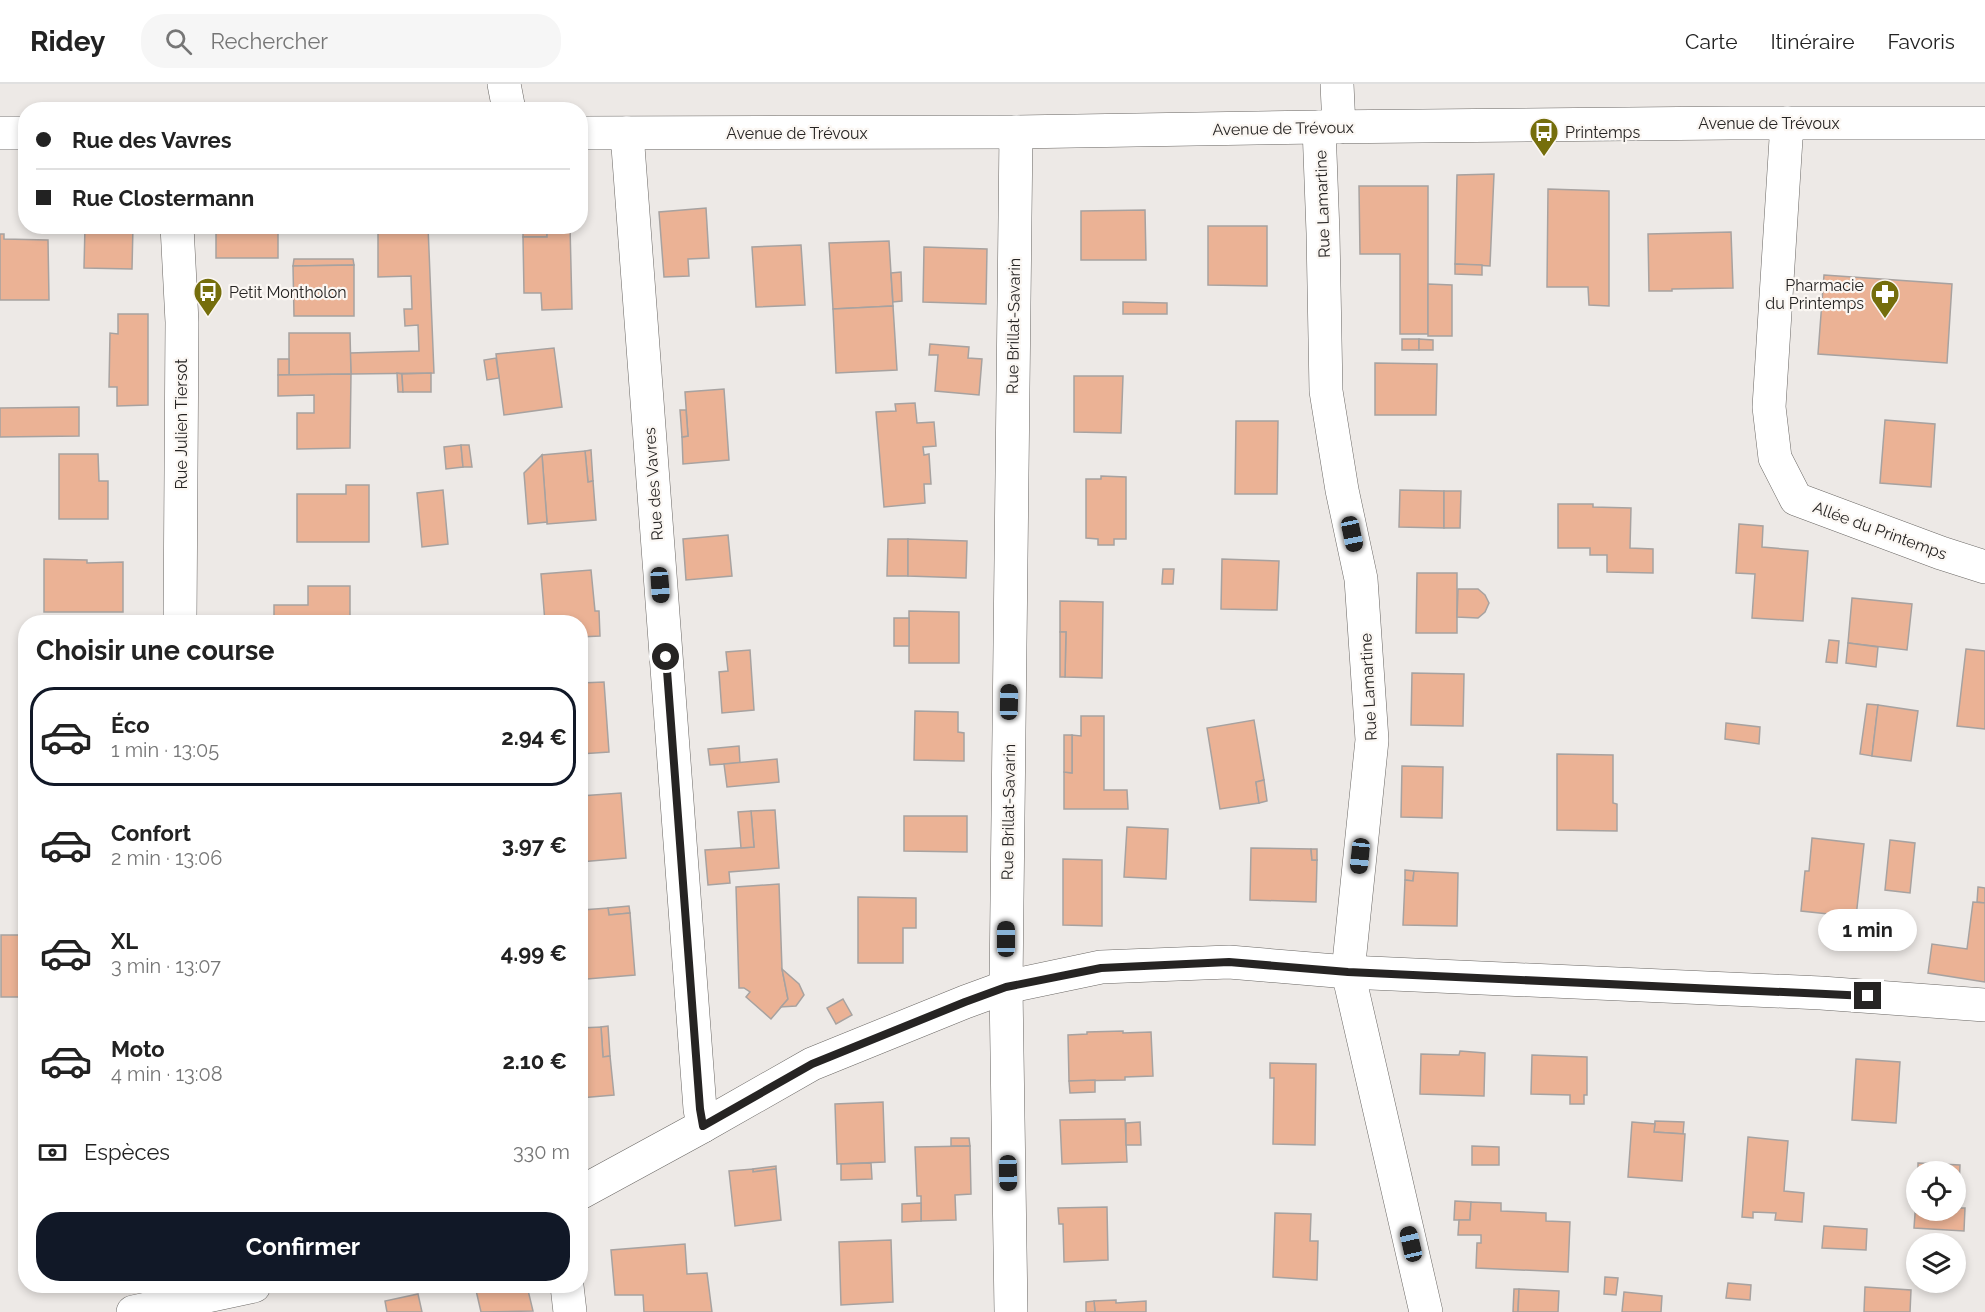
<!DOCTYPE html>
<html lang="fr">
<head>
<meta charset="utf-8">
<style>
	body { margin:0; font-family:Raleway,sans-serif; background:#f6f6f6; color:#222; height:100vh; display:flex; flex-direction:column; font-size:22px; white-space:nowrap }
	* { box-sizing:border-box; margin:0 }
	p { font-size:20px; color:#767676 }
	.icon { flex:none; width:33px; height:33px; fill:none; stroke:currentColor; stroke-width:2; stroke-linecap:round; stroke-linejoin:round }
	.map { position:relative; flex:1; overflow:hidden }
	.panel { position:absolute; left:18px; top:531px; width:570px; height:678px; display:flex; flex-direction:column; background:#fff; border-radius:24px; box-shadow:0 3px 9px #0003 }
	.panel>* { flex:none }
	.top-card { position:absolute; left:18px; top:18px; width:570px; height:132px; border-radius:24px; box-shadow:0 3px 9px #0003; display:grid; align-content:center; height:132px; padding:0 18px; background:#fff }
	.controls { position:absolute; left:1906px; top:1077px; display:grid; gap:12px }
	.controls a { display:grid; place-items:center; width:60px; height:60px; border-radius:50%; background:#fff; box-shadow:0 3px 9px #0003; font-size:30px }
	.end { position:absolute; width:27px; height:27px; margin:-14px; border:8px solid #262423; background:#fff; box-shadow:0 0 0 3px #fff }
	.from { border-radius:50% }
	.bubble { position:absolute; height:42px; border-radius:21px; background:#fff; box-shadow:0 3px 9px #0003; font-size:20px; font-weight:700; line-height:42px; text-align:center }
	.car { position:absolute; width:18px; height:36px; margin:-18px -9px; border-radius:8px; box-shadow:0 0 4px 2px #0007; background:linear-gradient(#222 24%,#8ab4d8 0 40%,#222 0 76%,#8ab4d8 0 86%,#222 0) }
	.top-card b { display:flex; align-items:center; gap:21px; height:57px; font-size:22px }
	.top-card b+b { border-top:2px solid #e0e0e0 }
	.top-card i { width:15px; height:15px; background:#222 }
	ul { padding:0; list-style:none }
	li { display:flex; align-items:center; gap:18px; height:99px; margin:0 12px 9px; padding:0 6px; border:3px solid transparent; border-radius:24px }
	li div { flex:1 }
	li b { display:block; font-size:22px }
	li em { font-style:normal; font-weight:700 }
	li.current { border-color:#111827 }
	li>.icon { width:54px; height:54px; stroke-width:1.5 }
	h2 { padding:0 18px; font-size:27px; line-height:72px }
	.pay { display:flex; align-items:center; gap:15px; height:66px; padding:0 18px; font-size:22px }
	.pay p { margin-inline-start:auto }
	.cta { display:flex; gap:12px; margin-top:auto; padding:12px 18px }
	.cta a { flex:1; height:69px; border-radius:24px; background:#111827; color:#fff; font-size:24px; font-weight:700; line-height:69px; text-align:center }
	header { display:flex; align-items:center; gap:36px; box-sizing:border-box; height:84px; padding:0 30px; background:#fff; border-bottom:2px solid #e0e0e0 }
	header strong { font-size:28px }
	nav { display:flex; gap:33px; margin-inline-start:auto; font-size:21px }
	.search { width:420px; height:54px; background:#f6f6f6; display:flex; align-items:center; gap:15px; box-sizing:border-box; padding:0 21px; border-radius:24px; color:#767676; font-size:22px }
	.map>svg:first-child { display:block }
	.building { fill:#ebb295; stroke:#a7a2a0; stroke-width:1.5 }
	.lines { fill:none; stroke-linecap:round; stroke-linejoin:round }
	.street-casing { stroke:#6a6764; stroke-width:34 }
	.primary-casing { stroke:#6a6764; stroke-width:34 }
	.street { stroke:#fff; stroke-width:33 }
	.primary { stroke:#fff; stroke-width:33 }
	.route { stroke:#262423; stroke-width:8 }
	.labels { text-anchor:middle; stroke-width:4.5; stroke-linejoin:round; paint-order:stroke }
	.street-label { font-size:16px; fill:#262423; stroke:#fbf7f3 }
	.poi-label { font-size:16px; fill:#262423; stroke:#fbf7f3; text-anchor:start }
</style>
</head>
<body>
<header>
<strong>Ridey</strong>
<div class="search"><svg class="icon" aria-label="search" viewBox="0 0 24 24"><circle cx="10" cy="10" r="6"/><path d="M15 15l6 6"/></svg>Rechercher</div>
<nav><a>Carte</a><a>Itinéraire</a><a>Favoris</a></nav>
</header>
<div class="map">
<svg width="1985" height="1228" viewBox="0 0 1985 1228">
	<rect width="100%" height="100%" fill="#ede9e6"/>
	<g class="building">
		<polygon points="1494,90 1490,182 1455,180 1457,91"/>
		<polygon points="1359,102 1428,102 1428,250 1400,250 1400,170 1360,170"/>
		<polygon points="1548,105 1609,107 1609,222 1589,221 1588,203 1547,203"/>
		<polygon points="706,124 709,174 688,175 689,192 664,193 659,128"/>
		<polygon points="1145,126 1146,176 1081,176 1081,127"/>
		<polygon points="85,142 133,142 132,185 84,184"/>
		<rect x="216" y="142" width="62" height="32"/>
		<polygon points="378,142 428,142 434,289 351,290 350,269 419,267 418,241 405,242 404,225 412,225 411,192 378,193"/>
		<rect x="523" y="142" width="24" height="11"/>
		<polygon points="547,142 570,142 572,225 542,226 541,209 524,209 523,153 547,153"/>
		<polygon points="1208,142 1267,142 1267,202 1208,201"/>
		<polygon points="1731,148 1733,204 1672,205 1672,207 1649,207 1648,150"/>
		<polygon points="0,150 4,150 4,155 48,156 49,216 0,216"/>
		<polygon points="889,157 893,222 833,225 829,159"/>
		<polygon points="801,161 805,221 756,223 752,163"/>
		<polygon points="924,163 987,165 986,220 923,218"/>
		<polygon points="294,175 353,175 354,181 293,182"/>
		<polygon points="1455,180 1482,181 1482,191 1455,190"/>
		<polygon points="354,181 354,232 294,232 293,182"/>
		<polygon points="901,188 902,217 893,218 891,189"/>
		<polygon points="1824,191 1952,200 1947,279 1818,270"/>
		<polygon points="1428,200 1452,201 1452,252 1428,252"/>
		<polygon points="1123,218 1167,219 1167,230 1123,230"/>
		<polygon points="893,222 897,286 836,289 833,225"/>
		<polygon points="118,230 148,230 148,321 117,322 117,303 109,303 110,249 118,250"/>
		<polygon points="289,249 350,249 351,290 289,291"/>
		<rect x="1402" y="255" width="17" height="11"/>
		<polygon points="1419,255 1433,256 1433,266 1419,266"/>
		<polygon points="930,260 969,263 968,274 982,275 979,311 935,307 938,271 929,271"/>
		<polygon points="554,264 562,323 504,331 496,270"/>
		<polygon points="496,274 499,294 487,296 484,276"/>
		<rect x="278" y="275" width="11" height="16"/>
		<polygon points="1375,279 1437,280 1436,331 1375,331"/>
		<polygon points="397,289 402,290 403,308 398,308"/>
		<polygon points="431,289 431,308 403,308 402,290"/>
		<polygon points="351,290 350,364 297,365 297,329 314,329 314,311 278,312 278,291"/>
		<polygon points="1074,292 1123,292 1121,349 1074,348"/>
		<polygon points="724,305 729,376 683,380 682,353 688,352 685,308"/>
		<polygon points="915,319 917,339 934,338 936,362 923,363 924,371 929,370 931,400 924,400 925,419 884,423 876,328 896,327 895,320"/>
		<polygon points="79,323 79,352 0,353 0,324"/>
		<polygon points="680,326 686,326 688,352 682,353"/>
		<polygon points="1885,336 1935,340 1931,403 1880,399"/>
		<polygon points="1236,337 1278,337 1277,410 1235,410"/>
		<polygon points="461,361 463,383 446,385 444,363"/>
		<polygon points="461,361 469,361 472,383 463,383"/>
		<polygon points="591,366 593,397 588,398 585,367"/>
		<polygon points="585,367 588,398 593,397 596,436 547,440 542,371"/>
		<polygon points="59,370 98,370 99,397 108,397 108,435 59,435"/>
		<polygon points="542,371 547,438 528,440 524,389"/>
		<polygon points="1101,392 1126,393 1126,455 1114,455 1114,461 1098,461 1098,455 1086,454 1086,395 1101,395"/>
		<polygon points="346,401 369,401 369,458 297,458 297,410 346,410"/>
		<polygon points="443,406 448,460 422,463 417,409"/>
		<polygon points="1400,406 1444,407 1444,444 1399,443"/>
		<polygon points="1444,407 1461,407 1460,444 1444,444"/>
		<polygon points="1558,420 1593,420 1593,423 1631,424 1630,464 1653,465 1653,489 1607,488 1607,471 1590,471 1590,464 1558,464"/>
		<polygon points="1739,440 1763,442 1762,463 1808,467 1803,537 1752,534 1755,490 1736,489"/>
		<polygon points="728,451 732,492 686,496 683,455"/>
		<polygon points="888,455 908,455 908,492 887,492"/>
		<polygon points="908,455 967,457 966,494 908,492"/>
		<polygon points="44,475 87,476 87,479 123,478 123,528 44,528"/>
		<polygon points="1222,475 1279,477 1277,526 1221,525"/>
		<polygon points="1163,485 1174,485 1173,500 1162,500"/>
		<polygon points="591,486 595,527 599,527 600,552 580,553 580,538 545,538 541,490"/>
		<polygon points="1417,489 1457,489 1457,549 1416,549"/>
		<polygon points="308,502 350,502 350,538 274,538 274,521 308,521"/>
		<polygon points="1458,505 1478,505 1485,511 1489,519 1485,528 1478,534 1457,533"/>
		<polygon points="1852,514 1912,520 1907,566 1848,559"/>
		<polygon points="1060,517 1103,518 1102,594 1065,593 1066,548 1060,548"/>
		<polygon points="909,527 959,528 959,579 909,579"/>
		<rect x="894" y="534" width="15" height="28"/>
		<polygon points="1060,548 1066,548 1065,593 1060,593"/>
		<polygon points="1829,556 1839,557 1837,579 1826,578"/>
		<polygon points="1848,559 1878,563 1876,583 1846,579"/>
		<polygon points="1966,565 1985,567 1985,645 1957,642"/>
		<polygon points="750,566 754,626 722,629 719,588 728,587 726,568"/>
		<polygon points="1412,589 1464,590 1463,642 1411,641"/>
		<polygon points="604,598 609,668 580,670 580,599"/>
		<polygon points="1867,620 1878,621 1872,672 1860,670"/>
		<polygon points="1878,621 1918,627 1911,677 1872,672"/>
		<polygon points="915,627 958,628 958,648 964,649 964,677 914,676"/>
		<polygon points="1081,632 1104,632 1104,706 1127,706 1128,725 1064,725 1064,688 1072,689 1072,651 1081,652"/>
		<polygon points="1254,636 1264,696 1256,698 1259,719 1220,725 1207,644"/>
		<polygon points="1726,639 1760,643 1759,660 1725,655"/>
		<polygon points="1064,651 1072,651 1072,689 1064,688"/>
		<polygon points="739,662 740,679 710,681 708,665"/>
		<polygon points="26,663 26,717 19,717 19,664"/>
		<polygon points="1557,670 1613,671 1613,719 1617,720 1617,747 1557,746"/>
		<polygon points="777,675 779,698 727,703 724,680"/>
		<polygon points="1402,682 1443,683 1442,734 1401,733"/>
		<polygon points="1264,696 1267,717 1259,719 1256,698"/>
		<polygon points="621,709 626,774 580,778 580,712"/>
		<polygon points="775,726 779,784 729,788 730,799 708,801 705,766 754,763 751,727"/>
		<polygon points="751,727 754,763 741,764 738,728"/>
		<polygon points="904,732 967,732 967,768 904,767"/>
		<polygon points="1127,743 1168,745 1166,795 1124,793"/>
		<polygon points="1812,754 1864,760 1856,833 1801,827 1805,787 1809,787"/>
		<polygon points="1890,756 1915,759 1910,809 1885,806"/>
		<polygon points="1251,764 1311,765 1312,776 1317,776 1316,818 1250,816"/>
		<polygon points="1311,765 1317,765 1317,776 1312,776"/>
		<polygon points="1063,775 1102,776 1102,842 1063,841"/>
		<polygon points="1405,786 1414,787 1413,797 1405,796"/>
		<polygon points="1414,787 1458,789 1457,842 1403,841 1405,796 1413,797"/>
		<polygon points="779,800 782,885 788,915 771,935 746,913 750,908 744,904 739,904 736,803"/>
		<polygon points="1978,803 1985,804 1985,819 1977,818"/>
		<polygon points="858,813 916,814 916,844 903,844 903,879 858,879"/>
		<polygon points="1973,818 1985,819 1985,898 1928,889 1932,860 1967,865"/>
		<polygon points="629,822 630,829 609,831 608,824"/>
		<polygon points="608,824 609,831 630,829 635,891 587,895 582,826"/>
		<polygon points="1,851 25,851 26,913 1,913"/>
		<polygon points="782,885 799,900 804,911 796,922 781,923 788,915"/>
		<polygon points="843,915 852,931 836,940 827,924"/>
		<polygon points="608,942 610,972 603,973 601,943"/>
		<polygon points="601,943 603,973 610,972 614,1011 580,1014 580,944"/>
		<polygon points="1123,947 1123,949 1151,948 1153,992 1125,993 1125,996 1069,997 1068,951 1087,950 1087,948"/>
		<polygon points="1460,967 1485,969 1484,1012 1420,1010 1421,970 1459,971"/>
		<polygon points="1532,971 1587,973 1587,1011 1584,1011 1584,1020 1570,1020 1570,1011 1531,1010"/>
		<polygon points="1856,975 1900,978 1896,1039 1852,1036"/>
		<polygon points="1270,979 1316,980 1315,1061 1273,1060 1274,994 1270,994"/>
		<polygon points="1095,996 1095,1008 1070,1009 1069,997"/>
		<polygon points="883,1018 885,1078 837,1080 835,1020"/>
		<polygon points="1125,1035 1127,1078 1062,1080 1060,1036"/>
		<polygon points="1655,1037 1684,1038 1683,1050 1654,1048"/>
		<polygon points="1140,1038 1141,1061 1126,1061 1126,1039"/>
		<polygon points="1632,1038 1655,1040 1654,1048 1685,1050 1682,1097 1628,1093"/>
		<polygon points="1748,1053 1788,1057 1784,1107 1804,1109 1802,1138 1775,1136 1776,1129 1753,1128 1753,1134 1742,1133"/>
		<polygon points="951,1054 969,1054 970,1062 951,1062"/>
		<polygon points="970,1062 971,1110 955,1111 956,1136 921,1137 921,1112 917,1112 915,1063"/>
		<polygon points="1472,1062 1499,1063 1499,1081 1472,1081"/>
		<polygon points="871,1079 872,1095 841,1096 841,1080"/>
		<polygon points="1918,1079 1960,1081 1958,1124 1965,1124 1964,1147 1914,1144 1917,1102 1917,1126 1956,1126 1956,1088 1918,1088"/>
		<polygon points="776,1082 776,1085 753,1088 753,1085"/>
		<polygon points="753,1085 753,1088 776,1085 781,1136 735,1142 729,1087"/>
		<polygon points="1455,1117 1471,1118 1470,1136 1454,1136"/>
		<polygon points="1471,1118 1501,1119 1501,1127 1546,1129 1546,1137 1570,1138 1568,1188 1476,1184 1477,1159 1481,1159 1481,1151 1458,1151 1459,1136 1470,1136"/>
		<polygon points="921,1119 921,1137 902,1138 902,1120"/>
		<polygon points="1107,1123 1108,1176 1064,1178 1063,1140 1059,1140 1058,1124"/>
		<polygon points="1275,1129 1311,1130 1310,1157 1318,1157 1317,1196 1273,1193"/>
		<polygon points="1824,1142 1867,1145 1866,1166 1822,1164"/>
		<polygon points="891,1156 893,1218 841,1221 839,1158"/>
		<polygon points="685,1160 687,1190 707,1189 712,1228 644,1228 643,1211 615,1211 611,1166"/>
		<polygon points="1605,1193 1618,1194 1616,1211 1604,1210"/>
		<polygon points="1728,1199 1751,1201 1750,1216 1726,1214"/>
		<polygon points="475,1202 527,1202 533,1227 481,1228"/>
		<polygon points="1865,1203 1911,1206 1910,1228 1864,1228"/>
		<polygon points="1514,1205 1519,1205 1518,1228 1513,1228"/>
		<polygon points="1519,1205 1559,1207 1558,1228 1518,1228"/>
		<polygon points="1624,1208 1662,1212 1661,1228 1622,1228"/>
		<polygon points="418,1210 422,1228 387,1228 385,1217"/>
		<polygon points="1116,1216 1116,1219 1146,1217 1146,1228 1095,1228 1094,1217"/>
		<polygon points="1094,1217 1095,1228 1086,1228 1086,1218"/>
	</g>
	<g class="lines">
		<g class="street-casing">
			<g id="street">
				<polyline points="504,0 509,26"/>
				<polyline points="1337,0 1339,43"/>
				<polyline points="1787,39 1769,323 1775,374 1796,415 1941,469 1985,483"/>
				<polyline points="1319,43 1323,149 1326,307 1342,406 1361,495 1372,656 1348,888 1426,1228"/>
				<polyline points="177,142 182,238 180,538"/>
				<polyline points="703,1042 812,980 965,918 1006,903 1101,883 1229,878 1348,888 1821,909 1985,921"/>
				<polyline points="580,1109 703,1042 700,1025 627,49"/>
				<polyline points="567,1202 570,1228"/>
				<polyline points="133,1228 254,1202"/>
				<polyline points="1011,1228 1006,903 1016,48"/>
			</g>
		</g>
		<g class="primary-casing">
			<g id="primary">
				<polyline points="0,49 26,49"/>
				<polyline points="580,49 1016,48 1319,43 1730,39 1985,39"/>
			</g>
		</g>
		<use href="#street" class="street"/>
		<use href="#primary" class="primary"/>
	</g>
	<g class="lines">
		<polyline class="route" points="666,573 700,1025 703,1042 812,980 965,918 1006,903 1101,884 1229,878 1348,888 1868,912"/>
	</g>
	<defs>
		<g id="bus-pin" transform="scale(1.5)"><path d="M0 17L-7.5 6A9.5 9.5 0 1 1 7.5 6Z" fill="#756e0c" stroke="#fbf7f3"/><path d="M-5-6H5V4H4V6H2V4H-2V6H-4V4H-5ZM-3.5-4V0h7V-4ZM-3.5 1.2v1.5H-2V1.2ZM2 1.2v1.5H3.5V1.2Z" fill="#fff"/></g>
		<g id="pharmacy-pin" transform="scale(1.5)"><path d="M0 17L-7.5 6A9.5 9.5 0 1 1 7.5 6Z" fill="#756e0c" stroke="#fbf7f3"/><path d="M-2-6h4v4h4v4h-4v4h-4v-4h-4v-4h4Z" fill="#fff"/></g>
	</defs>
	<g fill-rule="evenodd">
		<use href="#bus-pin" x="1544" y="48"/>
		<use href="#bus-pin" x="208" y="208"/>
		<use href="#pharmacy-pin" x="1885" y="210"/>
	</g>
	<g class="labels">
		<g class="street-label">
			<text x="1769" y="45">Avenue de Trévoux</text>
			<text transform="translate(1283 44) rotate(-1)" y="6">Avenue de Trévoux</text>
			<text x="797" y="55">Avenue de Trévoux</text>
			<text transform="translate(1322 120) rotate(-92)" y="6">Rue Lamartine</text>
			<text transform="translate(1013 242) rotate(-89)" y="6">Rue Brillat-Savarin</text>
			<text transform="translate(181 340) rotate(-90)" y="6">Rue Julien Tiersot</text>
			<text transform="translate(653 400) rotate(-94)" y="6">Rue des Vavres</text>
			<text transform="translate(1880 446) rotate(20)" y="6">Allée du Printemps</text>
			<text transform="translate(1368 603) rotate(-93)" y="6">Rue Lamartine</text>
			<text transform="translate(1008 728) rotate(-89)" y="6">Rue Brillat-Savarin</text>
		</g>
		<g class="poi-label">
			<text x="1565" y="54">Printemps</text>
			<text x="1864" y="207" text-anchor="end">Pharmacie<tspan x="1864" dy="18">du Printemps</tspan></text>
			<text x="229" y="214">Petit Montholon</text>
		</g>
	</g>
</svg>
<div class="controls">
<a><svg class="icon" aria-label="locate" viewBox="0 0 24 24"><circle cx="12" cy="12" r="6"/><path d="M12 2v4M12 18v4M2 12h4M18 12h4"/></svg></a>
<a><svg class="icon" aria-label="layers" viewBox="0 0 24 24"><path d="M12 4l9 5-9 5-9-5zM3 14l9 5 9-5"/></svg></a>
</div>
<i class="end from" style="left:666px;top:573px"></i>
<i class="end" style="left:1868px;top:912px"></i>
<div class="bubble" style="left:1818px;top:825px;width:99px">1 min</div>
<i class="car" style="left:1352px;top:450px;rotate:168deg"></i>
<i class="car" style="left:660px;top:501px;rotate:176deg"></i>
<i class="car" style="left:1009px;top:618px;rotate:1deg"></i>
<i class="car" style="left:1360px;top:772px;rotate:186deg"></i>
<i class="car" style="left:1006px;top:855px;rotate:0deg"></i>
<i class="car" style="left:1008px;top:1089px;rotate:179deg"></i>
<i class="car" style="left:1411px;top:1160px;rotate:347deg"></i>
<div class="top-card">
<b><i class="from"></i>Rue des Vavres</b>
<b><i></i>Rue Clostermann</b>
</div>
<section class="panel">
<h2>Choisir une course</h2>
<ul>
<li class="current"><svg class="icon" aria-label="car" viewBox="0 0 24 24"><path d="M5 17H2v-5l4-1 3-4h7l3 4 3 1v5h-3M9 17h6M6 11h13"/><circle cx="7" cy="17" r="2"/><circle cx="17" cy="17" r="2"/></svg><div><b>Éco</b><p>1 min · 13:05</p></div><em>2.94 €</em></li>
<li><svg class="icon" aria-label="car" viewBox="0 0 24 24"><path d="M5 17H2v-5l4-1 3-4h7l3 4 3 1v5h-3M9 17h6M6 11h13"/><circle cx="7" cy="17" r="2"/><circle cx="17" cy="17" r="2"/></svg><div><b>Confort</b><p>2 min · 13:06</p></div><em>3.97 €</em></li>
<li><svg class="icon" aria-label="car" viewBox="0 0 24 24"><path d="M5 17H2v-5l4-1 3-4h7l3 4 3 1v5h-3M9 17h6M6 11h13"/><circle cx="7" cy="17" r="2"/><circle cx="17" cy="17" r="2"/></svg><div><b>XL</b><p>3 min · 13:07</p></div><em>4.99 €</em></li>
<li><svg class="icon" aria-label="car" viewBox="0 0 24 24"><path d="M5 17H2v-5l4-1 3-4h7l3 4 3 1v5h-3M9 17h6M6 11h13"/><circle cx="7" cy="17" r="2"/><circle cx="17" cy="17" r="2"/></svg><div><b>Moto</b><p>4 min · 13:08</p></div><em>2.10 €</em></li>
</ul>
<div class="pay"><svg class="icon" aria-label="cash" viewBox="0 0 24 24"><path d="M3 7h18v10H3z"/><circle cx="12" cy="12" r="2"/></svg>Espèces<p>330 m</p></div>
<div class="cta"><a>Confirmer</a></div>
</section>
</div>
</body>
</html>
